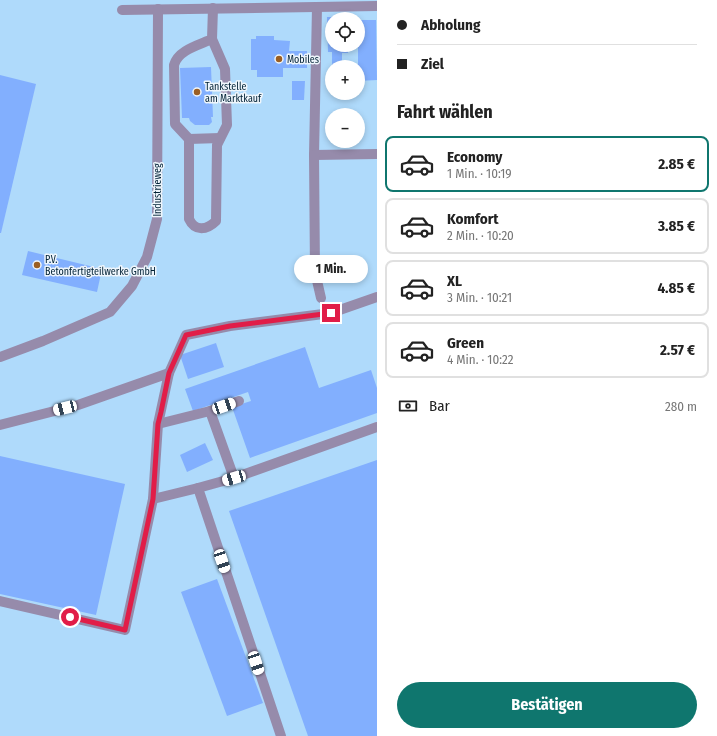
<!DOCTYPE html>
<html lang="de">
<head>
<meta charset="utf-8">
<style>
	body { margin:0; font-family:"Fira Sans Condensed",sans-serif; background:#f6f6f6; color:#222; height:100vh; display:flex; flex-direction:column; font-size:15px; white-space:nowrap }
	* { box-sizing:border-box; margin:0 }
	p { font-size:13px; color:#767676 }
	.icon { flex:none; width:22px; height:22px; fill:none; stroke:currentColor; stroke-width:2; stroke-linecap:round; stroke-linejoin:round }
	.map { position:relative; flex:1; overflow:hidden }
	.side { display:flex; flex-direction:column; background:#fff; width:340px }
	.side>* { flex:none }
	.hud { display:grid; align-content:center; height:88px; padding:0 20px; background:#fff }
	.tools { position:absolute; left:325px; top:12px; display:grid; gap:8px }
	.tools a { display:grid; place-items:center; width:40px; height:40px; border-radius:50%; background:#fff; box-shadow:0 2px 6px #0003; font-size:20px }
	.end { position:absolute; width:18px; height:18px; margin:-9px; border:5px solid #e11d48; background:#fff; box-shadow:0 0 0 2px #fff }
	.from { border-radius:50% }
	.bubble { position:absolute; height:28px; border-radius:14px; background:#fff; box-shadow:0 2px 6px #0003; font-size:13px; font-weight:700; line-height:28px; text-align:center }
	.car { position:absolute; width:12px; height:24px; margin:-12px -6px; border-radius:5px; box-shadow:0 0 3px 1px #0007; background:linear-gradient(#fff 24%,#345 0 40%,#fff 0 76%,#345 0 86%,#fff 0) }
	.hud b { display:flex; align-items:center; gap:14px; height:38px; font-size:15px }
	.hud b+b { border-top:1px solid #e0e0e0 }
	.hud i { width:10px; height:10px; background:#222 }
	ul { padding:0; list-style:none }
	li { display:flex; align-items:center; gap:12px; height:56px; margin:0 8px 6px; padding:0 12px; border:2px solid #e0e0e0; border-radius:8px }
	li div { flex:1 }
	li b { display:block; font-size:15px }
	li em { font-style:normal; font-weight:700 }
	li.on { border-color:#0f766e }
	li>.icon { width:36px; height:36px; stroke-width:1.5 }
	h2 { padding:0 20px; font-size:18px; line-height:48px }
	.pay { display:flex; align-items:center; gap:10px; height:44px; padding:0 20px; font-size:15px }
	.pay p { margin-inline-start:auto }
	.action { display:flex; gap:8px; margin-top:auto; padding:8px 20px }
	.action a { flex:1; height:46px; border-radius:24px; background:#0f766e; color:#fff; font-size:16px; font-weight:700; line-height:46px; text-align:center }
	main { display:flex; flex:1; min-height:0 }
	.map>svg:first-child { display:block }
	.building { fill:#82affe }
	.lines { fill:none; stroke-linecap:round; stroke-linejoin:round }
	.minor { stroke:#968bab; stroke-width:10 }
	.route { stroke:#e11d48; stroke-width:5 }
	.poi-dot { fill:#9b5e22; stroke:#eff6fc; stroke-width:1.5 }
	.labels { text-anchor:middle; stroke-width:3; stroke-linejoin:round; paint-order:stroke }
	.poi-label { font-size:10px; fill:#012135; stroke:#eff6fc; text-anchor:start }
	.street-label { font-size:10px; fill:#012135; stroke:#eff6fc }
</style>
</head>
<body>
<main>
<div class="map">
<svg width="377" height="736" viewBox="0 0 377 736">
	<rect width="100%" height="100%" fill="#afdafb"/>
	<g class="building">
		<polygon points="327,17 347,17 347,19 332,19 332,45 347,45 348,53 342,53 342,67 332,67 332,52 328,52"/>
		<polygon points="358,20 376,20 377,80 358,81"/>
		<polygon points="256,36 274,36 274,40 290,41 289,51 307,51 307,68 283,68 283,77 257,77 257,70 251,70 251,39 256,39"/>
		<polygon points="211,67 213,117 211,117 212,122 209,125 195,125 190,121 189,118 182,118 180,68"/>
		<polygon points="0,75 36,84 1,233 0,233"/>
		<polygon points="292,81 305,81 304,100 292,100"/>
		<polygon points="28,251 102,269 97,292 22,275"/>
		<polygon points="216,343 224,367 188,379 180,355"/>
		<polygon points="305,347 319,388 371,370 377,388 377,413 250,458 232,407 251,401 248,392 193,411 185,389"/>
		<polygon points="205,443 213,460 187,472 180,455"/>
		<polygon points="0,456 125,484 96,615 0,594"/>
		<polygon points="377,460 377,736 308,736 229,511"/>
		<polygon points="217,579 263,703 227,716 181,592"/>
	</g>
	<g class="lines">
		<g class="minor">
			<polyline points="317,7 314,155 377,154"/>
			<polyline points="122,10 377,6"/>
			<path d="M212,39c-13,6 -34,11 -38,26l1,59 14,15v80c6,13 18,11 27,2l1,-76 10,-20 -2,-56 -13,-30 1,-31"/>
			<polyline points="189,139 220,138"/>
			<polyline points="314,155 315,272 321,298"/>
			<polyline points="0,357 43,341 110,312 132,286 147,257 157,219 158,9"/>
			<polyline points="169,373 186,335 230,326 331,313 377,297"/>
			<polyline points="158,424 210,411"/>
			<polyline points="0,425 78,405 169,373 158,424 153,499 125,630 0,601"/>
			<polyline points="234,478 210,411 239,401"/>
			<polyline points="153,499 198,488"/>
			<polyline points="281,736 198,488 234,478 377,427"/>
		</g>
	</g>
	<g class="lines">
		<polyline class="route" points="70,617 125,630 153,499 158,424 161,412 169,373 186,335 230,326 331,313"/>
	</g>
	<g class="poi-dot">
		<circle cx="279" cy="59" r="4"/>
		<circle cx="197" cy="92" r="4"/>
		<circle cx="37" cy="265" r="4"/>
	</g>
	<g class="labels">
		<g class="poi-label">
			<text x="287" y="63">Mobiles</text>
			<text x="205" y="90">Tankstelle<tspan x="205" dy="12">am Marktkauf</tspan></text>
			<text x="45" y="263">P.V.<tspan x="45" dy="12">Betonfertigteilwerke GmbH</tspan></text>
		</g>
		<g class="street-label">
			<text transform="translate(157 190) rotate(-90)" y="4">Industrieweg</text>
		</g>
	</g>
</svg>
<div class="tools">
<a><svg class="icon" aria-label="locate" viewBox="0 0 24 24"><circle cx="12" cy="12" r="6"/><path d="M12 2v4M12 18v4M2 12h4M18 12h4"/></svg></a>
<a>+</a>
<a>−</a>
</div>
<i class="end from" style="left:70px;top:617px"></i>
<i class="end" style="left:331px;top:313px"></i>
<div class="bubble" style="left:294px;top:255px;width:74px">1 Min.</div>
<i class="car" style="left:224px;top:406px;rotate:71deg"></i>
<i class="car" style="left:65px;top:408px;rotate:256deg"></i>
<i class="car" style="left:234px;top:478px;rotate:254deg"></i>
<i class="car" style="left:222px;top:561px;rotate:161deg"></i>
<i class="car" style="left:256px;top:663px;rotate:162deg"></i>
</div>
<section class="side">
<div class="hud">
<b><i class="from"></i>Abholung</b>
<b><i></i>Ziel</b>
</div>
<h2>Fahrt wählen</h2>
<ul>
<li class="on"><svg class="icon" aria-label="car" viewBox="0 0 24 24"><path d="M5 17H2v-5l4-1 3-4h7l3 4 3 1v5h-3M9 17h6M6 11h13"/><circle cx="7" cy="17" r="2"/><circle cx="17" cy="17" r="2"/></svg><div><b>Economy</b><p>1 Min. · 10:19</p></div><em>2.85 €</em></li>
<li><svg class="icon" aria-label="car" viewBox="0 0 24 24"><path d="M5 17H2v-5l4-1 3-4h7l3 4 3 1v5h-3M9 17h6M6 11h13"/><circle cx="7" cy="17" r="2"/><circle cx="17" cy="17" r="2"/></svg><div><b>Komfort</b><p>2 Min. · 10:20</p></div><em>3.85 €</em></li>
<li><svg class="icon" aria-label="car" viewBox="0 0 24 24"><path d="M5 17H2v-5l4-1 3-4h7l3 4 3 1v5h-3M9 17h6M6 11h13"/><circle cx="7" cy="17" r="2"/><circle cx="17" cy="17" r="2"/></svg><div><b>XL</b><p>3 Min. · 10:21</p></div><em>4.85 €</em></li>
<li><svg class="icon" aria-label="car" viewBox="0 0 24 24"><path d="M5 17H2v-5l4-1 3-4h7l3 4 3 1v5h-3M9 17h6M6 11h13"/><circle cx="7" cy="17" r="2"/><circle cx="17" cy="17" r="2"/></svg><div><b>Green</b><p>4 Min. · 10:22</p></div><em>2.57 €</em></li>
</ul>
<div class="pay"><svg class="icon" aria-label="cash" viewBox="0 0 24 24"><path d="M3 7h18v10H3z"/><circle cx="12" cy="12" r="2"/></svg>Bar<p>280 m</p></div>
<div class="action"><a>Bestätigen</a></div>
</section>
</main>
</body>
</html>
